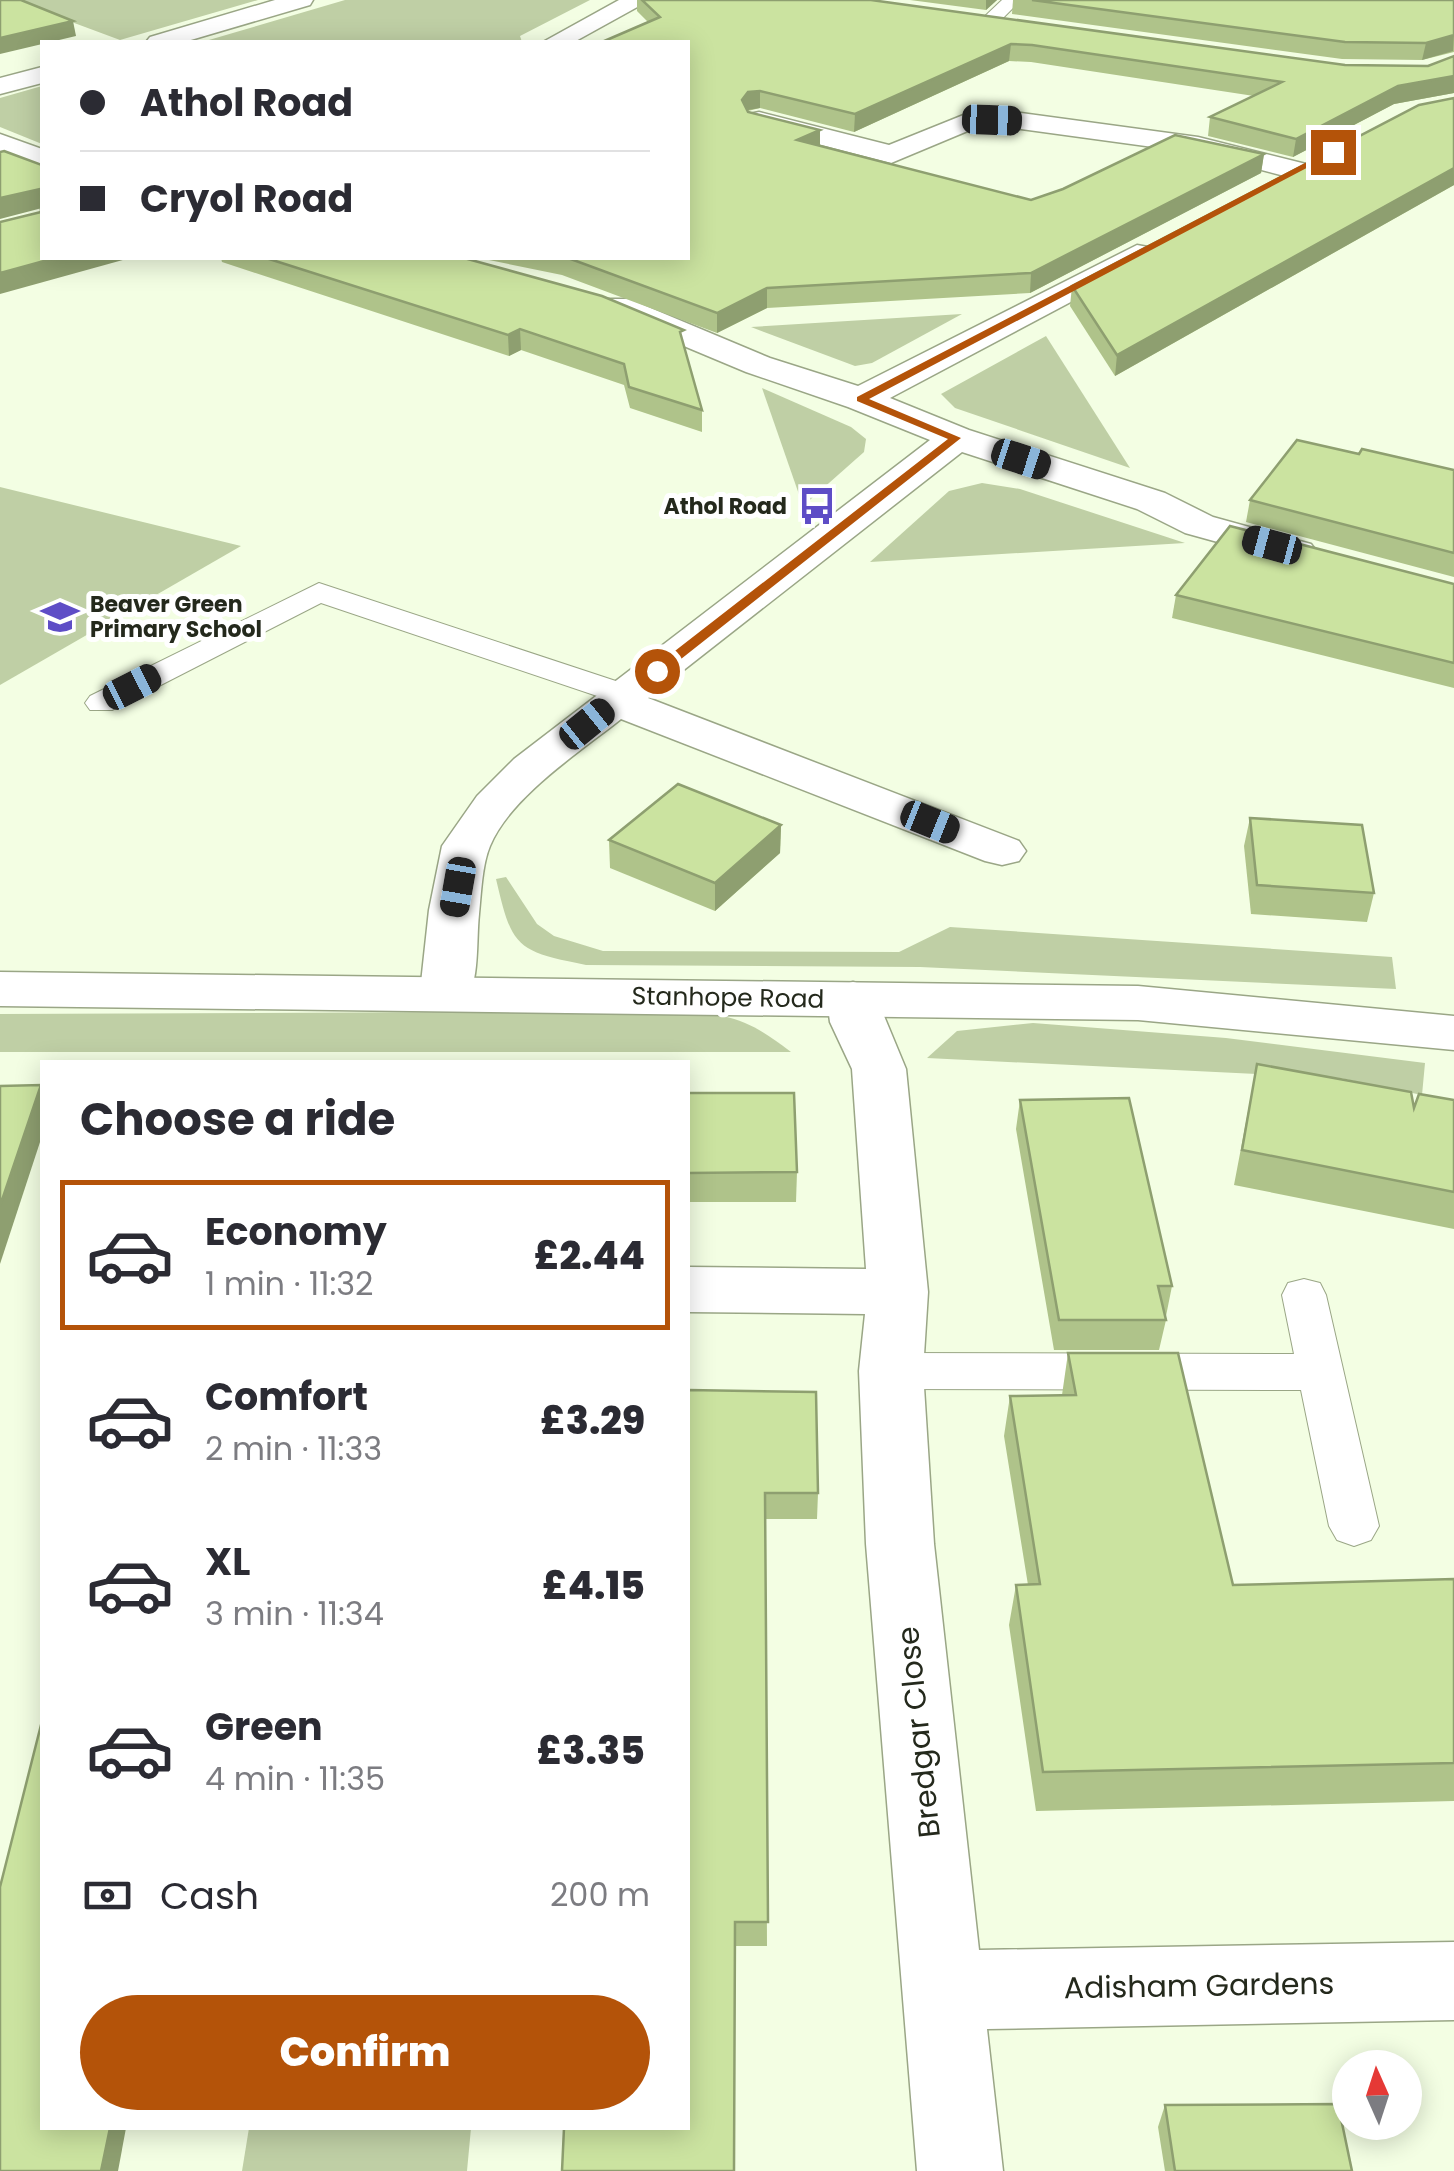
<!DOCTYPE html>
<html lang="en">
<head>
<meta charset="utf-8">
<style>
	body { margin:0; font-family:Poppins,sans-serif; background:#f7f7f7; color:#2b2b33; height:100vh; display:flex; flex-direction:column; font-size:38px; white-space:nowrap }
	* { box-sizing:border-box; margin:0 }
	p { font-size:32px; color:#7c7c81 }
	.icon { flex:none; width:55px; height:55px; fill:none; stroke:currentColor; stroke-width:2; stroke-linecap:round; stroke-linejoin:round }
	.map { position:relative; flex:1; overflow:hidden }
	.drawer { position:absolute; left:40px; top:1060px; width:650px; height:1070px; display:flex; flex-direction:column; background:#fff; border-radius:0px; box-shadow:0 5px 25px #0003 }
	.drawer>* { flex:none }
	.top-card { position:absolute; left:40px; top:40px; width:650px; height:220px; border-radius:0px; box-shadow:0 5px 25px #0003; display:grid; align-content:center; height:220px; padding:0 40px; background:#fff }
	.needle { width:65px; rotate:357deg }
	.controls { position:absolute; left:1332px; top:2050px; display:grid; gap:20px }
	.controls a { display:grid; place-items:center; width:90px; height:90px; border-radius:50%; background:#fff; box-shadow:0 5px 25px #0003; font-size:50px }
	.end { position:absolute; width:45px; height:45px; margin:-22px; border:12px solid #b45309; background:#fff; box-shadow:0 0 0 5px #fff }
	.from { border-radius:50% }
	.car { position:absolute; width:30px; height:60px; margin:-30px -15px; border-radius:12px; box-shadow:0 0 8px 2px #0007; background:linear-gradient(#222 24%,#8ab4d8 0 40%,#222 0 76%,#8ab4d8 0 86%,#222 0) }
	.top-card b { display:flex; align-items:center; gap:35px; height:95px; font-size:38px }
	.top-card b+b { border-top:2px solid #e1e1e2 }
	.top-card i { width:25px; height:25px; background:#2b2b33 }
	ul { padding:0; list-style:none }
	li { display:flex; align-items:center; gap:30px; height:150px; margin:0 20px 15px; padding:0 20px; border:5px solid transparent; border-radius:0px }
	li div { flex:1 }
	li b { display:block; font-size:38px }
	li em { font-style:normal; font-weight:800 }
	li.on { border-color:#b45309 }
	li>.icon { width:90px; height:90px; stroke-width:1.5 }
	h2 { padding:0 40px; font-size:45px; line-height:120px }
	.pay { display:flex; align-items:center; gap:25px; height:110px; padding:0 40px; font-size:38px }
	.pay p { margin-inline-start:auto }
	.button { display:flex; gap:20px; margin-top:auto; padding:20px 40px }
	.button a { flex:1; height:115px; border-radius:60px; background:#b45309; color:#fff; font-size:40px; font-weight:800; line-height:115px; text-align:center }
	.map>svg:first-child { display:block }
	.green { fill:#bfcfa5 }
	.lines { fill:none; stroke-linecap:round; stroke-linejoin:round }
	.lane-casing { stroke:#9aa686; stroke-width:2 }
	.street-casing { stroke:#9aa686; stroke-width:3 }
	.secondary-casing { stroke:#9aa686; stroke-width:3 }
	.lane { fill:#fff; fill-rule:evenodd }
	.street { fill:#fff; fill-rule:evenodd }
	.secondary { fill:#fff; fill-rule:evenodd }
	.wall { fill:#afc38a }
	.shaded-wall { fill:#8e9f70 }
	.building { fill:#cbe3a0; stroke:#8e9f70; stroke-width:2.5 }
	.route { fill:#b45309 }
	.labels { text-anchor:middle; stroke-width:10; stroke-linejoin:round; paint-order:stroke }
	.far-poi-label { font-size:22px; font-weight:bold; fill:#24291c; stroke:#fff; text-anchor:end }
	.street-label { font-size:25px; fill:#24291c; stroke:#fff }
	.near-street-label { font-size:30px; fill:#24291c; stroke:#fff }
</style>
</head>
<body>
<div class="map">
<svg width="1454" height="2171" viewBox="0 0 1454 2171">
	<rect width="100%" height="100%" fill="#f3fee3"/>
	<g class="green">
		<polygon points="0,0 258,0 120,40 42,11"/>
		<polygon points="345,0 590,0 520,36 522,42 202,42"/>
		<polygon points="42,86 42,144 0,127 0,98"/>
		<polygon points="962,314 872,363 855,366 751,327"/>
		<polygon points="1046,336 1130,468 955,408 941,394"/>
		<polygon points="762,388 851,427 866,439 864,452 803,506"/>
		<polygon points="982,483 1020,489 1185,543 870,562 949,491"/>
		<polygon points="0,487 241,546 0,685"/>
		<path d="M506,877l31,47 17,12 49,15 296,1 51,-25 442,30 4,32 -476,-22 -334,-2c-70,-14 -74,-17 -90,-86z"/>
		<path d="M695,1011c44,6 61,14 96,41h-791v-38z"/>
		<polygon points="1033,1023 1226,1038 1425,1063 1422,1095 1340,1078 927,1058 957,1031"/>
		<polygon points="249,2128 471,2128 467,2171 242,2171"/>
	</g>
	<g class="lines">
		<g class="lane-casing">
			<g id="lane">
				<polygon points="1002,0 1021,0 995,26 983,26 983,18"/>
				<polygon points="319,583 637,688 642,695 637,702 615,702 321,603 112,710 90,710 85,703 90,696"/>
				<polygon points="1304,1279 1320,1283 1326,1295 1379,1526 1371,1540 1354,1546 1337,1540 1329,1526 1301,1390 891,1389 875,1383 868,1371 875,1359 891,1353 1294,1354 1282,1295 1288,1283"/>
			</g>
		</g>
		<g class="street-casing">
			<g id="street">
				<polygon points="275,0 313,0 310,5 184,42 146,42 150,37"/>
				<polygon points="619,0 650,0 574,42 543,42"/>
				<polygon points="42,67 42,83 0,94 0,78"/>
				<polygon points="759,112 889,145 966,114 1021,113 1198,137 1306,164 1310,170 1306,176 1296,179 1197,153 1021,129 970,130 891,163 749,126 745,120 749,114"/>
				<polygon points="0,134 42,149 42,167 0,152"/>
				<path d="M1137,245l11,2 5,7 -5,7 -258,137 79,32 196,63 48,24 98,27 6,8 -6,8 -14,4 -112,-31 -48,-24 -175,-57 -314,246 371,143 7,10 -7,10 -17,4 -17,-4 -364,-142c-40,32 -111,78 -131,127 -8,19 -9,48 -11,68 -3,29 1,66 -14,90l-19,5 -19,-5 -7,-12 9,-82 13,-64 35,-50 37,-37 416,-319 -82,-33 -102,-35 -141,-59 -4,-7 4,-7h24l141,59 88,28z"/>
				<polygon points="853,982 872,987 906,1069 928,1292 923,1371 934,1544 979,1950 1454,1942 1454,2020 987,2029 1003,2171 917,2171 866,1544 859,1371 865,1314 688,1312 688,1267 866,1269 852,1069 830,1022 827,999 834,987"/>
			</g>
		</g>
		<g class="secondary-casing">
			<polygon id="secondary" points="0,972 1138,986 1454,1016 1454,1050 1138,1020 0,1006"/>
		</g>
		<use href="#lane" class="lane"/>
		<use href="#street" class="street"/>
		<use href="#secondary" class="secondary"/>
	</g>
	<g class="wall">
		<polygon points="637,0 871,0 1345,65 1428,66 1454,56 1454,93 1394,104 1293,157 1208,136 1210,117 1254,96 1031,62 1009,61 854,132 760,108 748,111 820,146 1031,200 1264,154 1261,173 1030,293 767,308 717,333 562,275 479,258 688,258 648,22 637,11"/>
		<polygon points="910,0 997,0 986,10"/>
		<polygon points="1013,0 1454,0 1454,52 1422,60 1342,59 1012,14"/>
		<polygon points="1454,98 1454,185 1115,376 1070,306 1072,286"/>
		<polygon points="221,258 464,258 684,347 702,410 702,432 630,408 624,385 521,350 509,356 222,262"/>
		<polygon points="1454,470 1454,577 1246,522 1250,500"/>
		<polygon points="1454,584 1454,688 1172,618 1176,595"/>
		<polygon points="1250,818 1374,893 1367,922 1251,914 1244,846"/>
		<polygon points="781,825 780,853 715,911 610,868 609,840"/>
		<polygon points="1257,1064 1414,1108 1454,1100 1454,1229 1234,1185"/>
		<polygon points="688,1093 797,1172 796,1202 688,1202"/>
		<polygon points="1020,1100 1172,1286 1166,1316 1164,1316 1166,1320 1159,1350 1054,1350 1016,1129"/>
		<polygon points="1068,1353 1233,1585 1454,1579 1454,1801 1036,1811 1009,1625 1016,1585 1028,1585 1004,1436 1010,1396 1062,1395"/>
		<polygon points="688,1390 818,1493 817,1519 765,1519 767,1946 735,1946 688,2128"/>
		<polygon points="1165,2105 1352,2171 1165,2171 1158,2127"/>
	</g>
	<g class="shaded-wall">
		<polygon points="986,0 997,0 986,10"/>
		<polygon points="73,21 76,36 0,54 0,38"/>
		<polygon points="1454,35 1453,51 1422,60 1426,43"/>
		<polygon points="1011,44 1009,61 854,132 855,114"/>
		<polygon points="1454,76 1454,93 1394,104 1293,157 1296,139 1398,86"/>
		<polygon points="760,91 760,108 748,110 742,100 748,92"/>
		<polygon points="820,130 820,148 797,140"/>
		<polygon points="1264,154 1261,173 1030,293 1031,273"/>
		<polygon points="1454,168 1454,185 1115,376 1117,355"/>
		<polygon points="40,189 42,208 0,219 0,198"/>
		<polygon points="55,258 130,258 0,294 0,273"/>
		<polygon points="767,288 767,308 717,333 717,313"/>
		<polygon points="520,329 521,350 509,356 508,335"/>
		<polygon points="781,825 780,853 715,911 715,883"/>
		<polygon points="41,1085 42,1136 0,1264 0,1206"/>
		<polygon points="110,2128 126,2128 118,2171 101,2171"/>
	</g>
	<g class="building">
		<polygon points="0,0 21,0 73,21 0,38"/>
		<polygon points="642,0 871,0 1345,65 1428,66 1454,56 1454,76 1398,86 1296,139 1210,117 1282,82 1032,45 1011,44 855,114 760,91 748,92 742,100 748,112 820,130 797,140 1031,200 1063,189 1175,135 1264,154 1031,273 767,288 717,313 568,258 688,258 688,42 602,42 660,17"/>
		<polygon points="1032,0 1454,0 1454,35 1426,43 1345,42"/>
		<polygon points="1454,98 1454,168 1117,355 1072,286 1419,105"/>
		<polygon points="4,151 42,165 42,258 55,258 0,273 0,222 41,212 40,189 0,198 0,152"/>
		<polygon points="266,258 464,258 602,296 684,330 680,332 702,410 629,387 624,364 520,329 508,335"/>
		<polygon points="1297,440 1359,454 1362,449 1454,470 1454,553 1250,500"/>
		<polygon points="1230,526 1454,584 1454,663 1176,595"/>
		<polygon points="678,784 781,825 715,883 609,840"/>
		<polygon points="1250,818 1362,825 1374,893 1257,885"/>
		<polygon points="1257,1064 1411,1092 1414,1108 1419,1094 1454,1100 1454,1192 1242,1150"/>
		<polygon points="41,1085 0,1206 0,1086"/>
		<polygon points="688,1093 794,1093 797,1172 688,1173"/>
		<polygon points="1129,1098 1172,1286 1158,1286 1166,1320 1059,1320 1020,1100"/>
		<polygon points="1068,1353 1178,1353 1233,1585 1454,1579 1454,1763 1043,1772 1016,1585 1040,1584 1010,1396 1076,1395"/>
		<polygon points="688,1390 816,1392 818,1493 765,1493 768,1922 735,1922 734,2171 562,2171 564,2128 688,2128"/>
		<polygon points="42,1721 42,2128 110,2128 101,2171 0,2171 0,1887"/>
		<polygon points="1338,2104 1352,2171 1175,2171 1165,2105"/>
	</g>
	<polygon class="route" points="1330,150 1337,152 869,399 961,438 662,674 653,674 653,668 948,439 857,401 857,397"/>
	<defs>
		<g id="bus-bare" transform="scale(3)"><path d="M-5-6H5V4H4V6H2V4H-2V6H-4V4H-5ZM-3.5-4V0h7V-4ZM-3.5 1.2v1.5H-2V1.2ZM2 1.2v1.5H3.5V1.2Z" fill="#5e4dc6" stroke="#fff" stroke-width="2.5" paint-order="stroke"/></g>
		<g id="school-bare" transform="scale(3)"><path d="M0-5L7-2L0 1L-7-2ZM-4 1L0 2.5L4 1V4Q0 6-4 4Z" fill="#5e4dc6" stroke="#fff" stroke-width="2.5" paint-order="stroke"/></g>
	</defs>
	<g fill-rule="evenodd">
		<use href="#bus-bare" x="817" y="506"/>
		<use href="#school-bare" x="60" y="617"/>
	</g>
	<g class="labels">
		<g class="far-poi-label">
			<text x="787" y="514">Athol Road</text>
			<text x="90" y="612" text-anchor="start">Beaver Green<tspan x="90" dy="25">Primary School</tspan></text>
		</g>
		<g class="street-label">
			<text transform="translate(728 997) rotate(1)" y="9">Stanhope Road</text>
		</g>
		<g class="near-street-label">
			<text transform="translate(919 1732) rotate(-96)" y="10">Bredgar Close</text>
			<text transform="translate(1199 1986) rotate(-1)" y="10">Adisham Gardens</text>
		</g>
	</g>
</svg>
<div class="controls">
<a><svg class="needle" viewBox="-14 -14 28 28"><path d="M0-13l5 13h-10z" fill="#e53935"/><path d="M0 13l5-13h-10z" fill="#7c7c81"/></svg></a>
</div>
<i class="end from" style="left:657px;top:671px"></i>
<i class="end" style="left:1333px;top:152px"></i>
<i class="car" style="left:992px;top:120px;rotate:92deg"></i>
<i class="car" style="left:1021px;top:459px;rotate:108deg"></i>
<i class="car" style="left:1272px;top:545px;rotate:285deg"></i>
<i class="car" style="left:132px;top:687px;rotate:63deg"></i>
<i class="car" style="left:587px;top:724px;rotate:51deg"></i>
<i class="car" style="left:930px;top:822px;rotate:112deg"></i>
<i class="car" style="left:458px;top:887px;rotate:190deg"></i>
<div class="top-card">
<b><i class="from"></i>Athol Road</b>
<b><i></i>Cryol Road</b>
</div>
<section class="drawer">
<h2>Choose a ride</h2>
<ul>
<li class="on"><svg class="icon" aria-label="car" viewBox="0 0 24 24"><path d="M5 17H2v-5l4-1 3-4h7l3 4 3 1v5h-3M9 17h6M6 11h13"/><circle cx="7" cy="17" r="2"/><circle cx="17" cy="17" r="2"/></svg><div><b>Economy</b><p>1 min · 11:32</p></div><em>£2.44</em></li>
<li><svg class="icon" aria-label="car" viewBox="0 0 24 24"><path d="M5 17H2v-5l4-1 3-4h7l3 4 3 1v5h-3M9 17h6M6 11h13"/><circle cx="7" cy="17" r="2"/><circle cx="17" cy="17" r="2"/></svg><div><b>Comfort</b><p>2 min · 11:33</p></div><em>£3.29</em></li>
<li><svg class="icon" aria-label="car" viewBox="0 0 24 24"><path d="M5 17H2v-5l4-1 3-4h7l3 4 3 1v5h-3M9 17h6M6 11h13"/><circle cx="7" cy="17" r="2"/><circle cx="17" cy="17" r="2"/></svg><div><b>XL</b><p>3 min · 11:34</p></div><em>£4.15</em></li>
<li><svg class="icon" aria-label="car" viewBox="0 0 24 24"><path d="M5 17H2v-5l4-1 3-4h7l3 4 3 1v5h-3M9 17h6M6 11h13"/><circle cx="7" cy="17" r="2"/><circle cx="17" cy="17" r="2"/></svg><div><b>Green</b><p>4 min · 11:35</p></div><em>£3.35</em></li>
</ul>
<div class="pay"><svg class="icon" aria-label="cash" viewBox="0 0 24 24"><path d="M3 7h18v10H3z"/><circle cx="12" cy="12" r="2"/></svg>Cash<p>200 m</p></div>
<div class="button"><a>Confirm</a></div>
</section>
</div>
</body>
</html>
